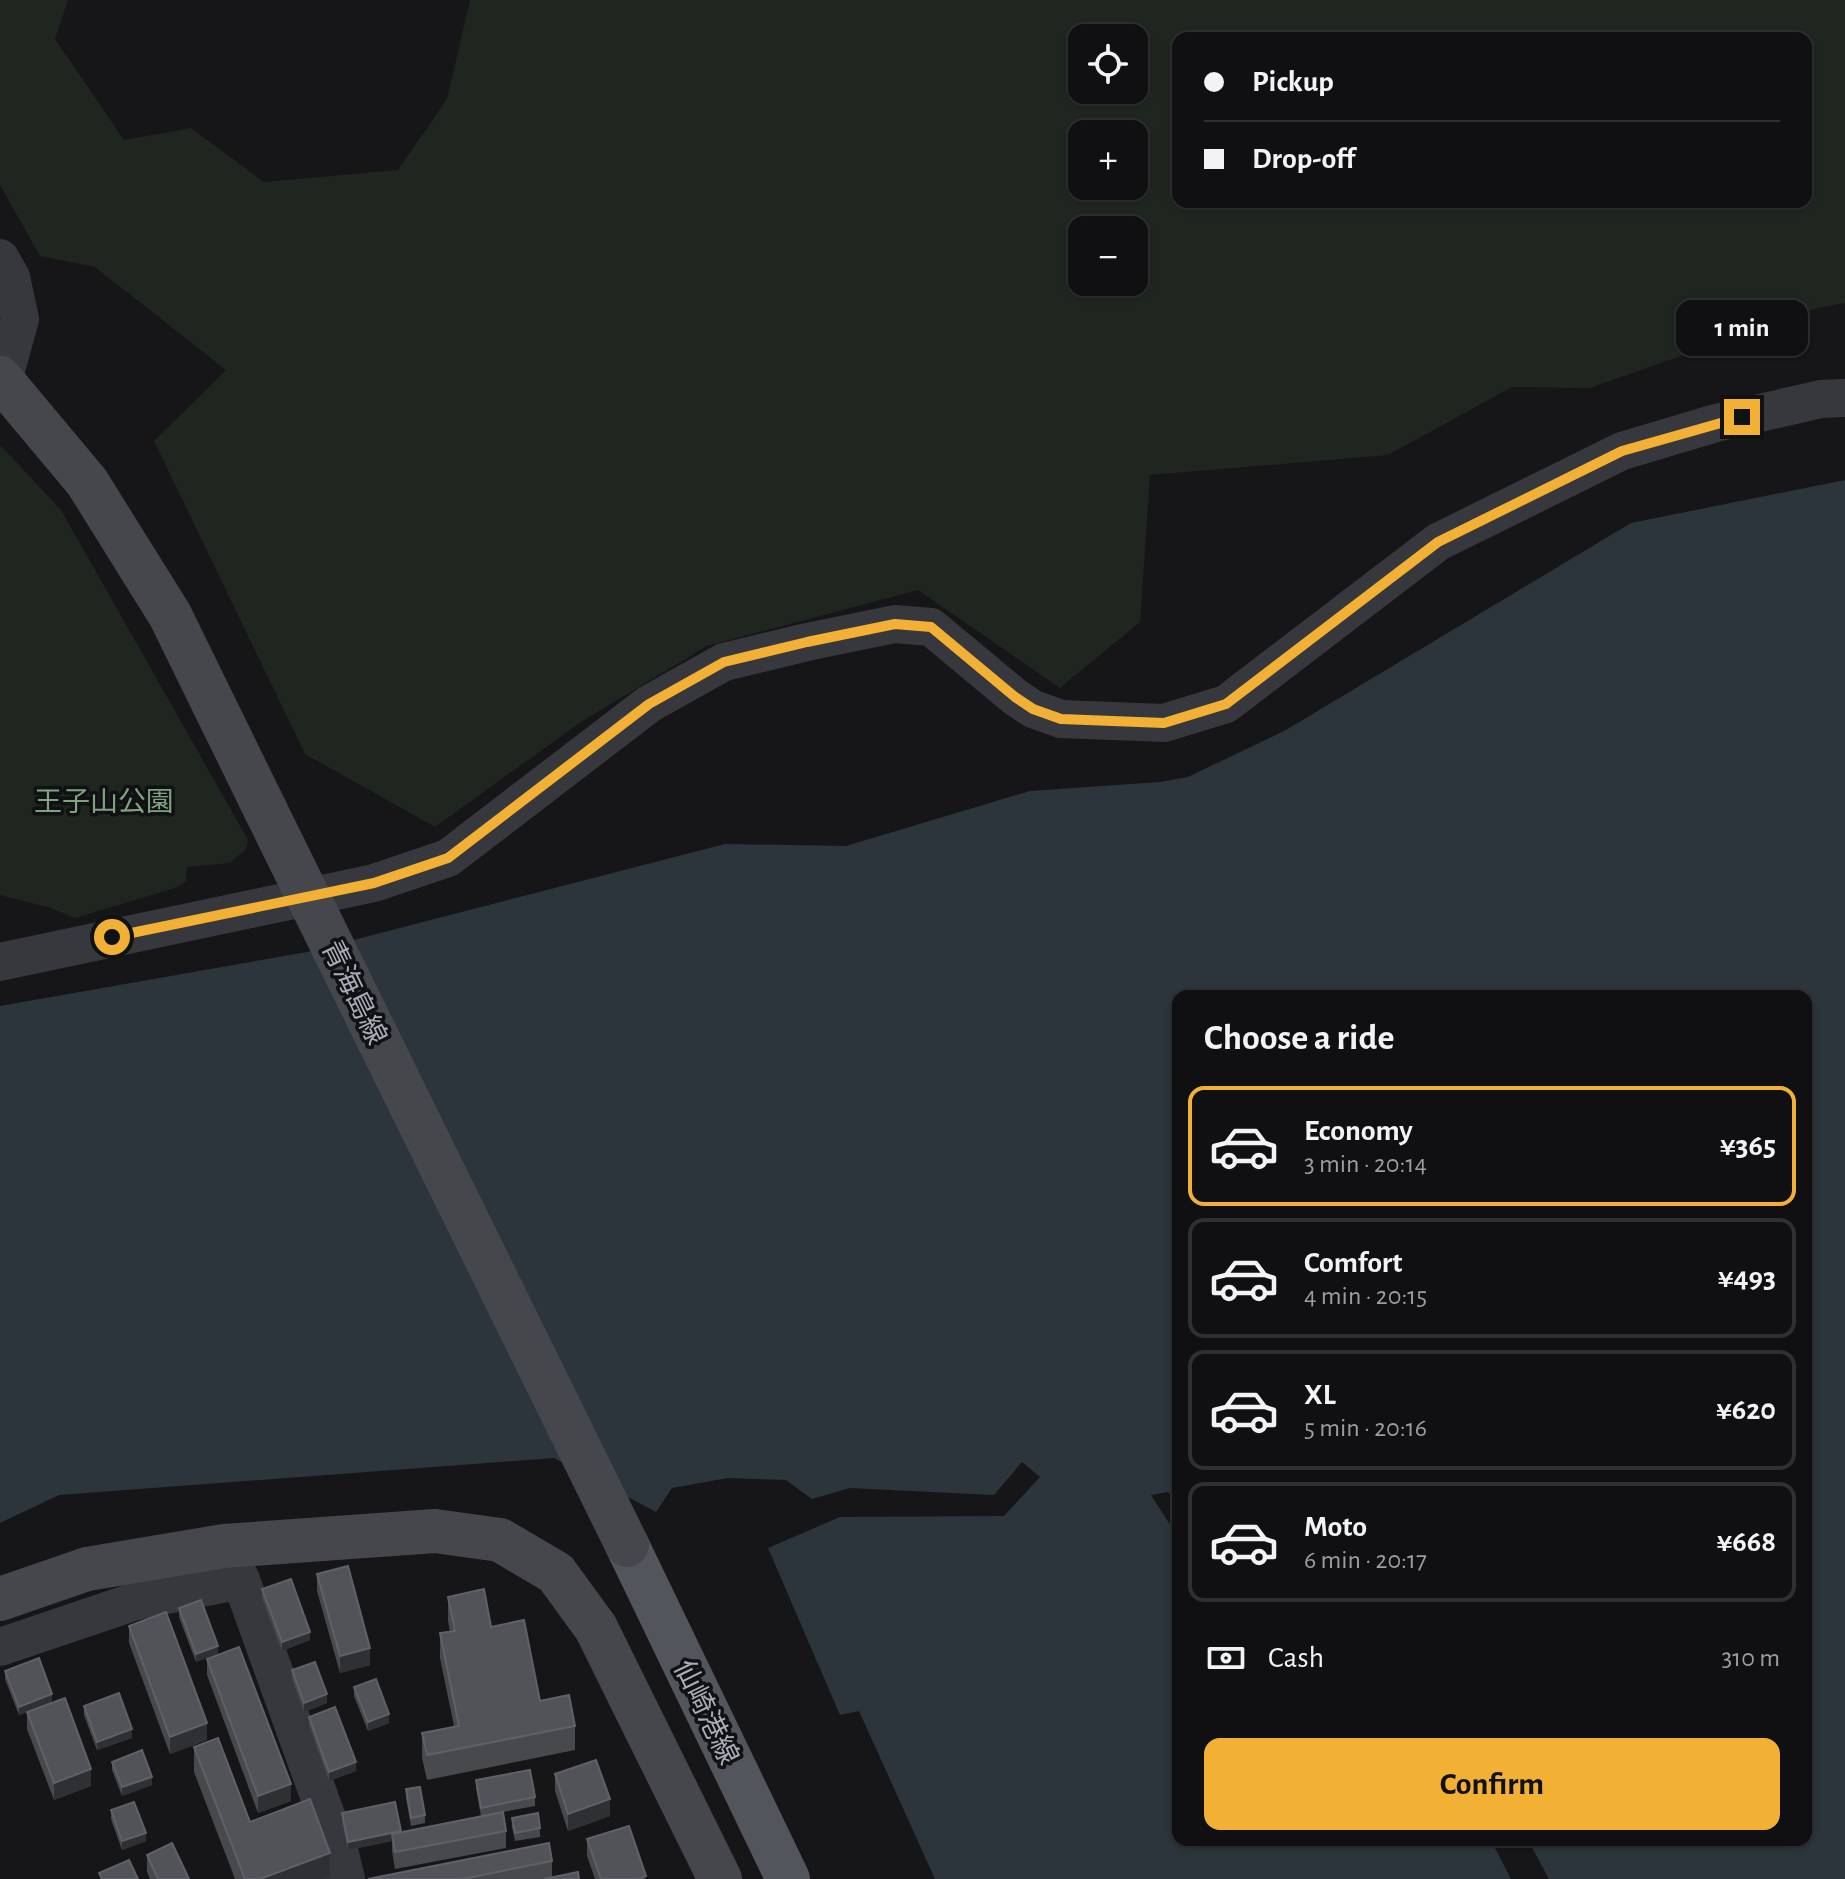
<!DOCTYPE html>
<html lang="en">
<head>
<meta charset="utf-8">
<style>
	body { margin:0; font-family:"Alegreya Sans","Noto Sans JP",sans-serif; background:#19191b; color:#f1f3f6; height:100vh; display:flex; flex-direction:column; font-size:30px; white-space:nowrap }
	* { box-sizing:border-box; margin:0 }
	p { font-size:26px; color:#9c9d9f }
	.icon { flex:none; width:44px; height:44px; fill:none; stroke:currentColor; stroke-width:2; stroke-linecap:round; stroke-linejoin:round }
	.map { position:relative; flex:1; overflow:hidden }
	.panel { position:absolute; left:1172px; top:990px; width:640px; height:856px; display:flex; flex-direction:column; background:#101012; border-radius:16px; box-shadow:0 2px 6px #0004,0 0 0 2px #303032 }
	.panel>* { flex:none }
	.top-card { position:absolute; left:1172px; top:32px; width:640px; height:176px; border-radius:16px; box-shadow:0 2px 6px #0004,0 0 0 2px #303032; display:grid; align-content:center; height:176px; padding:0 32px; background:#101012 }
	.buttons { position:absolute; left:1068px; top:24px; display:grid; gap:16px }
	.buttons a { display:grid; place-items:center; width:80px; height:80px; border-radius:16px; background:#101012; box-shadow:0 2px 6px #0004,0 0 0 2px #303032; font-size:40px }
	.end { position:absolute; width:36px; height:36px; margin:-18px; border:10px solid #f2b134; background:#111; box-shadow:0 0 0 4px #111 }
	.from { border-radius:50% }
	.bubble { position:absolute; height:56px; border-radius:16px; background:#101012; box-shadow:0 2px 6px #0004,0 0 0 2px #303032; font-size:26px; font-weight:700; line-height:56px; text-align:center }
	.top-card b { display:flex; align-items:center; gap:28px; height:76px; font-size:30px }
	.top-card b+b { border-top:2px solid #303032 }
	.top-card i { width:20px; height:20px; background:#f1f3f6 }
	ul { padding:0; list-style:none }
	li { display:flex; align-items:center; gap:24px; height:120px; margin:0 16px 12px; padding:0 16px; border:4px solid #303032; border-radius:16px }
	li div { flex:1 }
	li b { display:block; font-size:30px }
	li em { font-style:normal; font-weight:700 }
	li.on { border-color:#f2b134 }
	li>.icon { width:72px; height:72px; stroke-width:1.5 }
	h2 { padding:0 32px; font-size:36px; line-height:96px }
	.pay { display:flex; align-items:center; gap:20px; height:88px; padding:0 32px; font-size:30px }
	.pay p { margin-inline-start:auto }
	.primary-button { display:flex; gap:16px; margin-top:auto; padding:16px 32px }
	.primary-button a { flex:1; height:92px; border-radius:16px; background:#f2b134; color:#111; font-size:32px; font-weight:700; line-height:92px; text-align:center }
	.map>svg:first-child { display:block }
	.green { fill:#1e261f; fill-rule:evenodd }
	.water { fill:#2c353c }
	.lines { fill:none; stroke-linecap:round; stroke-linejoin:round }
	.street { stroke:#37383d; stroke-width:38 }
	.secondary { stroke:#45474d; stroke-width:44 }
	.primary { stroke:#53555c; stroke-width:44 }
	.secondary-bridge { stroke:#45474d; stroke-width:44 }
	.wall { fill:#47494d }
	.shaded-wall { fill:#2f3033 }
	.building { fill:#525359; stroke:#5f6168; stroke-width:2 }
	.route { stroke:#f2b134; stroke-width:10 }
	.labels { text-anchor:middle; stroke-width:7; stroke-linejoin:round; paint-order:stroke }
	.park-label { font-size:28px; fill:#7fa381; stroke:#111113 }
	.street-label { font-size:28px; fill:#a8adb8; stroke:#111113 }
</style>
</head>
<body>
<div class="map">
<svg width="1845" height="1879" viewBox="0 0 1845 1879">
	<rect width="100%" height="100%" fill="#161618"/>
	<g class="green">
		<path d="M0,0h68l-13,39 69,101 67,-12 73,54 134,-12 49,-71 23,-99h1375v303l-28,5 -227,80 -78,-1 -124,68 -238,20 -10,147 -80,66 -142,-98 -211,56 -126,76 -146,105 -130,-73 -151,-313 72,-71 -131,-103 -55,-11 -40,-71zM1082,38h52v52h-52zM1178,38h628v164h-628zM1082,134h52v52h-52zM1082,230h52v52h-52z"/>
		<polygon points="0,445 61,510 248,840 246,849 230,863 187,867 186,882 175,888 75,918 51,908 0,895"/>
	</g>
	<polygon class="water" points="1845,480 1845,1879 1549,1879 1528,1840 1806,1840 1806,996 1178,996 1178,1503 1168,1492 1151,1495 1178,1537 1178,1840 1491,1840 1511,1879 935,1879 859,1711 840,1715 768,1548 840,1517 1004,1516 1040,1477 1022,1462 994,1495 850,1488 812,1499 786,1480 728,1478 672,1488 656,1512 554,1458 59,1495 0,1523 0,1006 307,952 725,844 846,846 1030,791 1160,782 1188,777 1286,730 1631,523"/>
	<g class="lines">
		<g class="street">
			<polyline points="0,258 11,277 20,319 3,381"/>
			<polyline points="0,962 374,883 448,858 649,704 724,662 807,642 895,624 931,627 1015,697 1033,709 1061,719 1164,723 1226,704 1438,542 1622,451 1716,423 1821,399 1845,398"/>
			<polyline points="224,1546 241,1580 340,1854 346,1879"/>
			<polyline points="0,1647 136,1601 241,1580"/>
		</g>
		<g class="secondary">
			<polyline points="0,378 87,482 170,615 265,809"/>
			<polyline points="0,1599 87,1569 224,1546 435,1531 500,1540 556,1573 596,1628 720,1879"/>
		</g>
		<polyline class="primary" points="627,1545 788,1879"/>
		<polyline class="secondary-bridge" points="265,809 627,1545"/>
	</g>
	<g class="wall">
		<polygon points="317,1574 370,1665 340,1673 317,1591"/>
		<polygon points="262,1589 310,1640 282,1651 262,1598"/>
		<polygon points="448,1597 491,1627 540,1701 575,1726 575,1750 427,1780 422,1758 422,1733 454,1726 440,1658 440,1633 450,1632 448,1621"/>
		<polygon points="201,1600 196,1662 179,1617 179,1608"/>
		<polygon points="129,1626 207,1740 170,1754 129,1643"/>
		<polygon points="207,1659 291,1801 258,1813 207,1675"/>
		<polygon points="292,1670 327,1703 304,1712 292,1679"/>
		<polygon points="5,1671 52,1703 91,1786 54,1800 27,1729 27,1712 19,1715 5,1679"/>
		<polygon points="354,1687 389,1723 368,1731 354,1696"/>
		<polygon points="84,1706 132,1738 97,1750 84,1715"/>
		<polygon points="309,1717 356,1771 329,1781 309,1725"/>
		<polygon points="194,1747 250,1822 330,1877 325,1879 235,1879 194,1772"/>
		<polygon points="112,1762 152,1785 122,1796 112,1770"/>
		<polygon points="555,1774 610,1816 568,1831 555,1791"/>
		<polygon points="476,1780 535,1797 535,1806 481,1816 476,1788"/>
		<polygon points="406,1789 425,1815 425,1823 411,1826 406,1798"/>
		<polygon points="111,1810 146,1841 122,1850 111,1819"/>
		<polygon points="342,1813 401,1832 506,1831 506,1848 395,1869 392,1851 392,1841 348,1850 342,1821"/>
		<polygon points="512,1818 540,1828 540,1837 515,1841 512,1827"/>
		<polygon points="587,1839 646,1879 595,1879 587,1856"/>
		<polygon points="147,1855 189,1879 150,1879 147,1872"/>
		<polygon points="552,1861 552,1877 579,1879 368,1879"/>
	</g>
	<g class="shaded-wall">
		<polygon points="310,1632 310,1640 282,1651 282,1642"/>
		<polygon points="218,1646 218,1654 196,1662 196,1654"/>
		<polygon points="370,1648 370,1665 340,1673 340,1656"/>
		<polygon points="52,1694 52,1703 19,1715 19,1707"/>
		<polygon points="327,1694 327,1703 304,1712 304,1703"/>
		<polygon points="389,1714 389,1723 368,1731 368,1722"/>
		<polygon points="207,1723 207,1740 170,1754 170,1737"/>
		<polygon points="132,1729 132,1738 97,1750 97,1742"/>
		<polygon points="356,1762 356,1771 329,1781 329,1772"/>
		<polygon points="91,1769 91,1786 54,1800 54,1783"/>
		<polygon points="152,1777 152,1785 122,1796 122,1787"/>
		<polygon points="291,1784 291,1801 258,1813 258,1796"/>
		<polygon points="610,1799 610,1816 568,1831 568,1814"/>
		<polygon points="401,1831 401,1839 392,1834 392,1841 348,1850 348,1842"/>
		<polygon points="146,1833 146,1841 122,1850 122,1841"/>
		<polygon points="330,1853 330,1877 325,1879 260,1879"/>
	</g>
	<g class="building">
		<polygon points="348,1566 370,1648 340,1656 317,1574"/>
		<polygon points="291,1579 310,1632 282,1642 262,1589"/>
		<polygon points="484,1589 491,1627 524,1620 540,1701 569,1695 575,1726 427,1755 422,1733 459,1726 440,1633 455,1631 448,1597"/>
		<polygon points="201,1600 218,1646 196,1654 179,1608"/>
		<polygon points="166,1612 207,1723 170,1737 129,1626"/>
		<polygon points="239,1647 291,1784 258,1796 207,1659"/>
		<polygon points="39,1658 52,1694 19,1707 5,1671"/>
		<polygon points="315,1662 327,1694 304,1703 292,1670"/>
		<polygon points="376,1679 389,1714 368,1722 354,1687"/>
		<polygon points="119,1693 132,1729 97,1742 84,1706"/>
		<polygon points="65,1698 91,1769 54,1783 27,1712"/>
		<polygon points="335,1707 356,1762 329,1772 309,1717"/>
		<polygon points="218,1738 250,1822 310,1799 330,1853 260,1879 245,1879 194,1747"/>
		<polygon points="142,1750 152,1777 122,1787 112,1762"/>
		<polygon points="596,1760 610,1799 568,1814 555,1774"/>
		<polygon points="530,1770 535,1797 481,1808 476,1780"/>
		<polygon points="420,1787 425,1815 411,1818 406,1789"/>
		<polygon points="134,1802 146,1833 122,1841 111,1810"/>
		<polygon points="395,1802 401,1831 348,1842 342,1813"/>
		<polygon points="503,1812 506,1831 395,1852 392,1834"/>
		<polygon points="538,1813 540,1828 515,1833 512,1818"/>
		<polygon points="629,1826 646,1876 638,1879 601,1879 587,1839"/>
		<polygon points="172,1843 189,1879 158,1879 147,1855"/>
		<polygon points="549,1843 552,1861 462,1879 368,1879"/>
		<polygon points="129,1860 138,1879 102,1879 99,1873"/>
		<polygon points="578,1872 579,1879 544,1879"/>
	</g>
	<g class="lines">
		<polyline class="route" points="112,937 374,883 448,858 649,704 724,662 807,642 895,624 931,627 1015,697 1033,709 1061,719 1164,723 1226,704 1438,542 1622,451 1742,417"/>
	</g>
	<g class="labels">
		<g class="park-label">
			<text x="104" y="811">王子山公園</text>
		</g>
		<g class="street-label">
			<text transform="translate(355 992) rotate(64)" y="10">青海島線</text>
			<text transform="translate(707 1712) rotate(64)" y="10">仙崎港線</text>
		</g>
	</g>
</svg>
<div class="buttons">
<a><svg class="icon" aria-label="locate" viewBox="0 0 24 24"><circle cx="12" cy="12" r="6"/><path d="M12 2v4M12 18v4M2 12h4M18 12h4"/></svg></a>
<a>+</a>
<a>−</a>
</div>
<i class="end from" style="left:112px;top:937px"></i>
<i class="end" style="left:1742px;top:417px"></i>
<div class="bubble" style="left:1676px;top:300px;width:132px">1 min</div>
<div class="top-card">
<b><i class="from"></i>Pickup</b>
<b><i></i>Drop-off</b>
</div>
<section class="panel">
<h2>Choose a ride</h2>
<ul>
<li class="on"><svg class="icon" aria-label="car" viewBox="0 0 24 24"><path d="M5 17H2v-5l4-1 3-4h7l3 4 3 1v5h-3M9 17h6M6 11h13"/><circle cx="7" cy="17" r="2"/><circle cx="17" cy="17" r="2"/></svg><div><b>Economy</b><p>3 min · 20:14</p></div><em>¥365</em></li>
<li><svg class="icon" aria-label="car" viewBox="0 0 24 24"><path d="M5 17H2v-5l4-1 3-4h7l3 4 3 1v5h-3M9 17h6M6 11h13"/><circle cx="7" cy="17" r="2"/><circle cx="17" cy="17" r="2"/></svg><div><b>Comfort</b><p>4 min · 20:15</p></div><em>¥493</em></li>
<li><svg class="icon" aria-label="car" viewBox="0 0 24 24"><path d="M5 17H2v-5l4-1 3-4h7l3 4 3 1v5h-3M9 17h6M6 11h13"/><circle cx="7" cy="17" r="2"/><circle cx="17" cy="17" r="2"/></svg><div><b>XL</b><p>5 min · 20:16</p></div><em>¥620</em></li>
<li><svg class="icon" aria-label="car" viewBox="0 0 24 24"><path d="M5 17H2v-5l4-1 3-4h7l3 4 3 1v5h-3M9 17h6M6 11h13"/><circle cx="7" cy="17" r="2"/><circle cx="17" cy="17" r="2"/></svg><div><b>Moto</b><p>6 min · 20:17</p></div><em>¥668</em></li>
</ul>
<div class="pay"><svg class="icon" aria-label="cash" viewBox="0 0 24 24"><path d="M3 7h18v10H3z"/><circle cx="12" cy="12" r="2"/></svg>Cash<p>310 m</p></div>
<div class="primary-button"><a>Confirm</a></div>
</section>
</div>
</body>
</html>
